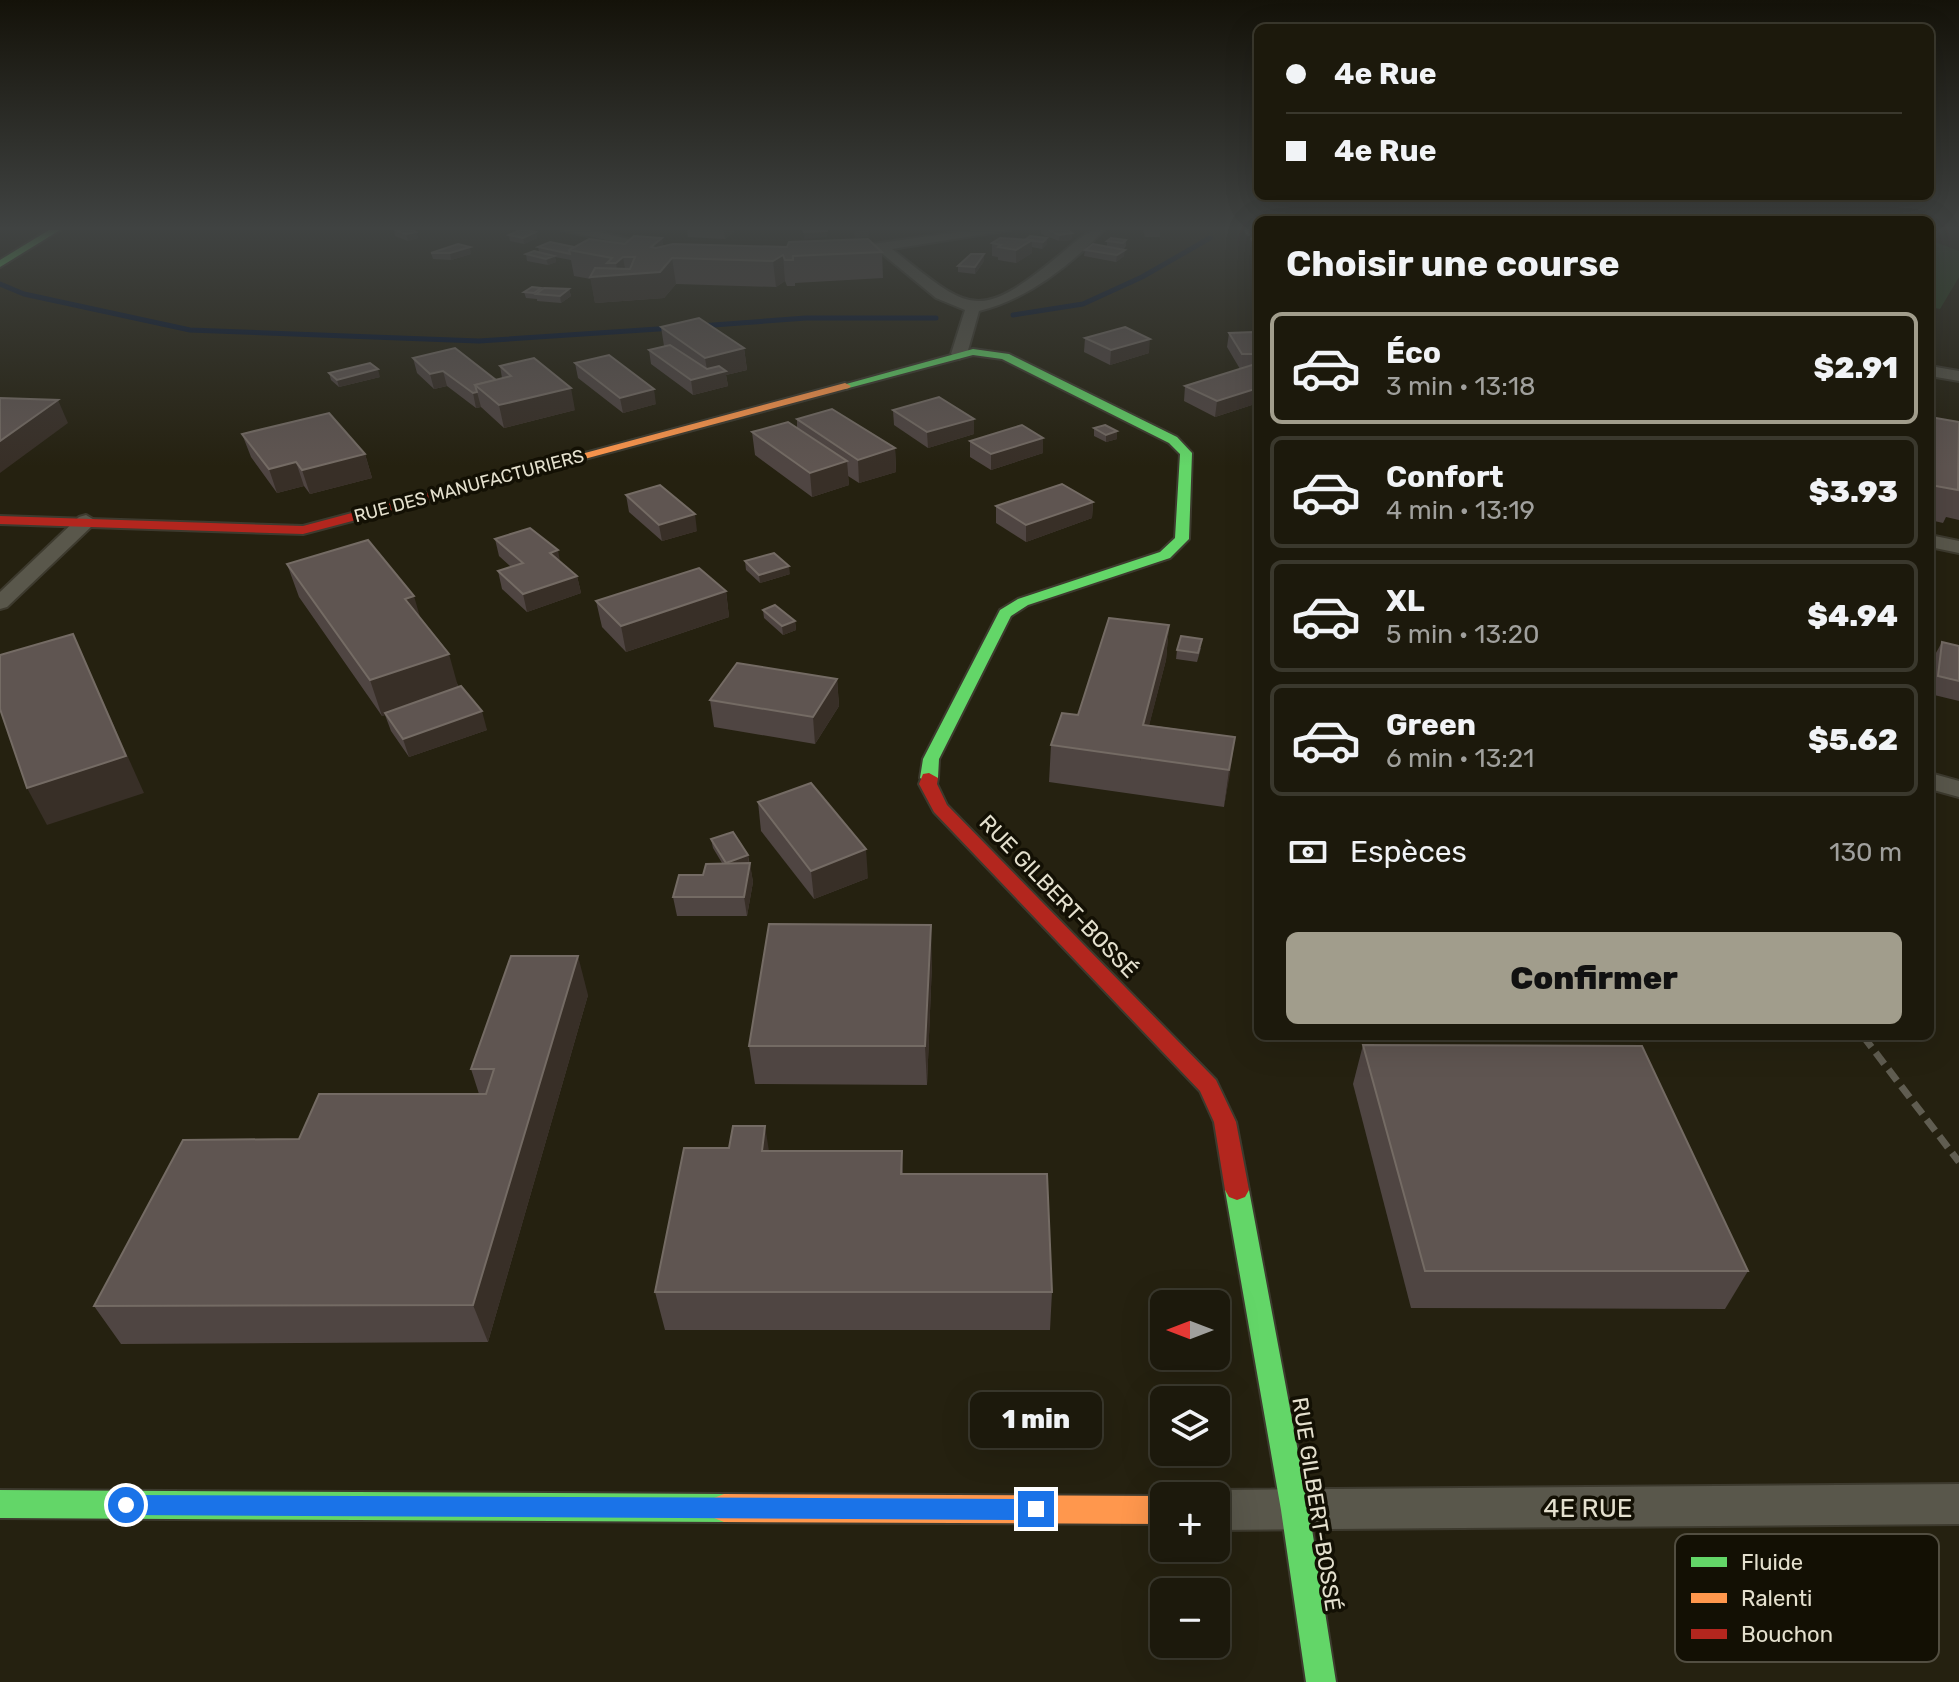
<!DOCTYPE html>
<html lang="fr">
<head>
<meta charset="utf-8">
<style>
	body { margin:0; font-family:Rubik,sans-serif; background:#252215; color:#f1f3f6; height:100vh; display:flex; flex-direction:column; font-size:30px; white-space:nowrap }
	* { box-sizing:border-box; margin:0 }
	p { font-size:26px; color:#a0a09d }
	.icon { flex:none; width:44px; height:44px; fill:none; stroke:currentColor; stroke-width:2; stroke-linecap:round; stroke-linejoin:round }
	.map { position:relative; flex:1; overflow:hidden }
	.details { position:absolute; left:1254px; top:216px; width:680px; height:824px; display:flex; flex-direction:column; background:#1c190c; border-radius:12px; box-shadow:0 8px 32px #0002,0 0 0 2px #3a382d }
	.details>* { flex:none }
	.hud { position:absolute; left:1254px; top:24px; width:680px; height:176px; border-radius:12px; box-shadow:0 8px 32px #0002,0 0 0 2px #3a382d; display:grid; align-content:center; height:176px; padding:0 32px; background:#1c190c }
	.needle { width:52px; rotate:270deg }
	.tools { position:absolute; left:1150px; top:1290px; display:grid; gap:16px }
	.tools a { display:grid; place-items:center; width:80px; height:80px; border-radius:12px; background:#1c190c; box-shadow:0 8px 32px #0002,0 0 0 2px #3a382d; font-size:40px }
	.end { position:absolute; width:36px; height:36px; margin:-18px; border:10px solid #1a73e8; background:#fff; box-shadow:0 0 0 4px #fff }
	.from { border-radius:50% }
	.bubble { position:absolute; height:56px; border-radius:12px; background:#1c190c; box-shadow:0 8px 32px #0002,0 0 0 2px #3a382d; font-size:26px; font-weight:800; line-height:56px; text-align:center }
	.hud b { display:flex; align-items:center; gap:28px; height:76px; font-size:30px }
	.hud b+b { border-top:2px solid #3a382d }
	.hud i { width:20px; height:20px; background:#f1f3f6 }
	ul { padding:0; list-style:none }
	li { display:flex; align-items:center; gap:24px; height:112px; margin:0 16px 12px; padding:0 16px; border:4px solid #3a382d; border-radius:12px }
	li div { flex:1 }
	li b { display:block; font-size:30px }
	li em { font-style:normal; font-weight:800 }
	li.active { border-color:#a19d8c }
	li>.icon { width:72px; height:72px; stroke-width:1.5 }
	h2 { padding:0 32px; font-size:36px; line-height:96px }
	.pay { display:flex; align-items:center; gap:20px; height:88px; padding:0 32px; font-size:30px }
	.pay p { margin-inline-start:auto }
	.primary-button { display:flex; gap:16px; margin-top:auto; padding:16px 32px }
	.primary-button a { flex:1; height:92px; border-radius:12px; background:#a19d8c; color:#111; font-size:32px; font-weight:800; line-height:92px; text-align:center }
	.map>svg:first-child { display:block }
	.green { fill:#28401e }
	.lines { fill:none; stroke-linecap:round; stroke-linejoin:round }
	.stream { stroke:#03122d; stroke-width:5 }
	.street-casing { stroke:#3d3a2e; stroke-width:4 }
	.fast-casing { stroke:#3d3a2e; stroke-width:4 }
	.slow-casing { stroke:#3d3a2e; stroke-width:4 }
	.jam-casing { stroke:#3d3a2e; stroke-width:4 }
	.street { fill:#59574b; fill-rule:evenodd }
	.fast { fill:#63d668; fill-rule:evenodd }
	.slow { fill:#ff974d; fill-rule:evenodd }
	.jam { fill:#b3261e; fill-rule:evenodd }
	.rail-far1 { stroke:#605d51; stroke-width:3; stroke-dasharray:7 3; stroke-linecap:butt }
	.rail { stroke:#605d51; stroke-width:7; stroke-dasharray:14 7; stroke-linecap:butt }
	.wall { fill:#4f4542 }
	.shaded-wall { fill:#382f27 }
	.building { fill:#5f5551; stroke:#746b64; stroke-width:2 }
	.route { fill:#1a73e8 }
	.labels { text-anchor:middle; stroke-width:7; stroke-linejoin:round; paint-order:stroke }
	.far-street-label { font-size:18px; fill:#e4e0ce; stroke:#131004 }
	.street-label { font-size:22px; fill:#e4e0ce; stroke:#131004 }
	.near-street-label { font-size:26px; fill:#e4e0ce; stroke:#131004 }
	.key { fill:#131004; stroke:#524e41; stroke-width:2 }
	.key-label { font-size:22px; fill:#e4e0ce }
</style>
</head>
<body>
<div class="map">
<svg width="1959" height="1682" viewBox="0 0 1959 1682">
	<rect width="100%" height="100%" fill="#252110"/>
	<polygon class="green" points="1930,240 1959,251 1959,277 1940,309 1930,307"/>
	<g class="lines">
		<g class="stream">
			<polyline points="0,284 24,294 190,330 479,341 673,328"/>
			<polyline points="1013,315 1083,304 1142,277 1210,238"/>
			<polyline points="700,326 806,318 936,318"/>
		</g>
		<g class="street-casing">
			<g id="street">
				<polygon points="561,230 589,230 668,248 661,252"/>
				<path d="M973,230h37l-118,19c80,63 85,74 170,4 14,-11 23,-23 42,-23 -33,35 -78,70 -125,81l-12,43 -8,5 -8,-5 14,-44 -29,-12 -57,-47 -35,5 -7,-4 7,-4z"/>
				<polygon points="1930,366 1959,371 1959,381 1930,376"/>
				<polygon points="86,515 96,521 93,525 7,607 0,609 0,592 79,517"/>
				<polygon points="1930,535 1959,541 1959,553 1930,547"/>
				<polygon points="1930,773 1959,781 1959,797 1930,789"/>
				<polygon points="1959,1484 1959,1524 1216,1530 1216,1496 1201,1496 1216,1490"/>
			</g>
		</g>
		<g class="fast-casing">
			<g id="fast">
				<polygon points="49,230 60,230 0,267 0,260"/>
				<polygon points="973,349 1009,354 1177,437 1192,453 1189,539 1170,558 1028,605 1011,616 939,759 938,778 929,783 920,778 923,759 1000,610 1018,599 1160,552 1175,538 1180,454 1169,443 1002,359 973,355 845,389 839,386"/>
				<polygon points="1237,1180 1245,1183 1249,1190 1309,1510 1336,1682 1306,1682 1281,1510 1225,1190 1229,1183"/>
				<polygon points="0,1490 724,1494 734,1498 738,1508 734,1518 724,1522 0,1518"/>
			</g>
		</g>
		<g class="slow-casing">
			<g id="slow">
				<polygon points="845,383 851,386 849,388 447,496 436,493"/>
				<polygon points="724,1494 1164,1496 1164,1524 724,1522 714,1518 710,1508 714,1498"/>
			</g>
		</g>
		<g class="jam-casing">
			<g id="jam">
				<polygon points="442,489 447,490 447,496 303,534 0,524 0,516 303,526"/>
				<polygon points="929,773 938,778 937,784 947,805 1216,1080 1236,1122 1249,1190 1245,1197 1237,1200 1229,1197 1225,1190 1214,1122 1200,1091 934,812 919,784 923,774"/>
			</g>
		</g>
		<use href="#street" class="street"/>
		<use href="#fast" class="fast"/>
		<use href="#slow" class="slow"/>
		<use href="#jam" class="jam"/>
		<polyline class="rail-far1" points="1245,230 1258,247"/>
		<polyline class="rail" points="1863,1036 1959,1162"/>
	</g>
	<g class="wall">
		<polygon points="394,230 416,232 418,238 408,241 395,236"/>
		<polygon points="687,230 734,230 734,232 725,239 688,237"/>
		<polygon points="1041,230 1068,230 1072,233 1071,240 1059,241 1041,234"/>
		<polygon points="1143,230 1160,230 1160,237 1145,237"/>
		<polygon points="536,232 537,238 524,244 510,241 509,235"/>
		<polygon points="1030,236 1047,244 1042,249 1032,247 1032,253 1016,263 998,260 998,257 992,256 992,243 1025,240"/>
		<polygon points="662,238 663,246 882,252 883,278 795,283 795,286 787,286 785,281 776,287 676,284 664,298 595,303 591,279 574,276 571,260 555,257 556,262 548,265 527,261 526,254 539,252 538,247 574,247 625,244"/>
		<polygon points="1126,240 1126,246 1123,250 1124,256 1116,262 1084,256 1085,250 1107,247 1107,241"/>
		<polygon points="431,253 471,254 451,260 433,259"/>
		<polygon points="984,261 975,274 958,272 958,266"/>
		<polygon points="541,288 542,290 569,289 571,296 561,303 537,301 537,299 526,298 524,292"/>
		<polygon points="661,327 744,348 747,370 726,375 728,386 693,395 651,364 649,350 664,346"/>
		<polygon points="1229,333 1258,338 1258,403 1215,417 1184,401 1185,386 1240,369 1227,347"/>
		<polygon points="1085,338 1149,353 1110,365 1084,352"/>
		<polygon points="413,358 496,380 502,378 500,366 575,410 504,428 481,407 476,408 447,386 434,389 417,373"/>
		<polygon points="575,363 656,404 623,413 578,378"/>
		<polygon points="329,373 380,377 339,387 331,380"/>
		<polygon points="893,410 974,434 928,448 894,425"/>
		<polygon points="1930,417 1959,422 1959,520 1946,517 1943,523 1930,520"/>
		<polygon points="797,419 895,448 896,472 859,483 848,476 849,485 812,497 755,455 752,432 797,428"/>
		<polygon points="1094,428 1117,431 1117,439 1106,442 1094,436"/>
		<polygon points="242,434 365,454 372,478 310,494 304,486 277,493 251,457"/>
		<polygon points="1043,438 1043,453 991,470 970,457 970,441"/>
		<polygon points="626,495 697,531 662,541 629,512"/>
		<polygon points="1093,502 1092,518 1026,542 996,523 996,506"/>
		<polygon points="495,539 577,576 581,593 527,612 502,589 498,571 511,567 499,556"/>
		<polygon points="745,561 790,574 760,583 746,570"/>
		<polygon points="287,564 421,619 459,687 487,730 409,757 391,731 385,715 382,716 299,597"/>
		<polygon points="726,591 729,617 626,652 602,627 596,601"/>
		<polygon points="763,610 795,621 796,630 783,635 764,618"/>
		<polygon points="1169,625 1166,660 1149,725 1235,737 1224,807 1049,782 1051,745 1078,715"/>
		<polygon points="1942,642 1959,646 1959,701 1930,694 1932,660"/>
		<polygon points="1201,648 1197,662 1176,659 1177,650"/>
		<polygon points="837,679 839,706 815,744 714,727 710,700"/>
		<polygon points="758,802 868,878 814,899 761,831"/>
		<polygon points="711,839 748,855 753,882 747,916 677,916 673,897 722,863 713,848"/>
		<polygon points="932,963 927,1085 755,1084 749,1046"/>
		<polygon points="588,995 488,1342 121,1344 94,1306 299,1139 479,1094 471,1069"/>
		<polygon points="1363,1045 1748,1271 1725,1309 1411,1308 1353,1084"/>
		<polygon points="769,1151 902,1151 903,1174 1052,1292 1050,1330 665,1330 655,1292"/>
	</g>
	<g class="shaded-wall">
		<polygon points="724,230 734,230 734,232 725,239"/>
		<polygon points="869,230 869,237 855,238 854,232"/>
		<polygon points="827,231 827,237 804,239 804,232"/>
		<polygon points="416,232 418,238 408,241 406,234"/>
		<polygon points="536,232 537,238 524,244 523,238"/>
		<polygon points="1072,233 1071,240 1059,241 1059,235"/>
		<polygon points="662,238 665,264 672,258 676,284 664,298 595,303 590,277 618,275 616,263 623,257 626,274 651,247"/>
		<polygon points="1047,238 1047,244 1042,249 1043,242"/>
		<polygon points="1032,240 1032,253 1016,263 1016,250"/>
		<polygon points="470,247 471,254 451,260 450,253"/>
		<polygon points="1125,250 1124,256 1116,262 1117,255"/>
		<polygon points="984,254 984,261 975,274 975,267"/>
		<polygon points="783,255 785,281 776,287 773,261"/>
		<polygon points="554,256 556,262 548,265 546,259"/>
		<polygon points="569,289 571,296 561,303 560,296"/>
		<polygon points="1150,339 1149,353 1110,365 1111,350"/>
		<polygon points="744,348 747,370 726,375 728,386 693,395 691,380 708,376 705,358"/>
		<polygon points="378,369 380,377 339,387 337,380"/>
		<polygon points="443,371 447,386 434,389 430,374"/>
		<polygon points="571,388 575,410 504,428 499,405"/>
		<polygon points="1258,388 1258,403 1215,417 1217,401"/>
		<polygon points="654,389 656,404 623,413 620,398"/>
		<polygon points="477,392 481,407 476,408 473,393"/>
		<polygon points="58,400 68,423 0,473 0,441"/>
		<polygon points="974,419 974,434 928,448 927,432"/>
		<polygon points="1117,431 1117,439 1106,442 1106,435"/>
		<polygon points="1043,438 1043,453 991,470 991,454"/>
		<polygon points="895,448 896,472 859,483 858,460"/>
		<polygon points="365,454 372,478 310,494 302,470"/>
		<polygon points="847,461 849,485 812,497 810,473"/>
		<polygon points="296,462 304,486 277,493 269,469"/>
		<polygon points="1093,502 1092,518 1026,542 1026,525"/>
		<polygon points="695,514 697,531 662,541 659,525"/>
		<polygon points="558,550 561,567 550,553"/>
		<polygon points="789,566 790,574 760,583 759,575"/>
		<polygon points="577,576 581,593 527,612 523,594"/>
		<polygon points="726,591 729,617 626,652 621,626"/>
		<polygon points="414,596 424,631 405,599"/>
		<polygon points="795,621 796,630 783,635 782,626"/>
		<polygon points="1169,625 1166,660 1140,761 1143,725"/>
		<polygon points="73,634 144,793 47,825 27,788"/>
		<polygon points="449,654 459,690 382,716 370,680"/>
		<polygon points="837,679 839,706 815,744 813,717"/>
		<polygon points="482,711 487,730 409,757 403,739"/>
		<polygon points="1235,737 1230,774 1224,807 1229,770"/>
		<polygon points="866,849 868,878 814,899 811,871"/>
		<polygon points="748,855 749,865 728,872 726,863"/>
		<polygon points="750,863 753,882 747,916 744,897"/>
		<polygon points="931,925 932,963 927,1085 925,1046"/>
		<polygon points="578,956 588,995 488,1342 473,1305"/>
		<polygon points="765,1126 771,1164 762,1151"/>
	</g>
	<g class="building">
		<polygon points="395,230 413,230 416,232 406,234"/>
		<polygon points="520,230 526,230 536,232 523,238 509,235"/>
		<polygon points="803,230 827,230 827,231 804,232"/>
		<polygon points="1049,230 1068,230 1072,233 1059,235"/>
		<polygon points="634,236 662,238 651,247 656,248 673,244 787,247 789,242 868,239 882,252 793,256 793,260 785,260 783,255 773,261 672,258 660,272 590,277 595,268 630,269 635,257 623,257 616,263 607,263 612,258 569,250 589,239 625,244"/>
		<polygon points="1030,236 1047,238 1043,242 1025,240"/>
		<polygon points="1000,238 1032,240 1016,250 998,247 1001,245 992,243"/>
		<polygon points="1111,238 1126,240 1123,243 1107,241"/>
		<polygon points="550,242 574,247 569,250 570,254 538,247"/>
		<polygon points="458,244 470,247 450,253 431,253"/>
		<polygon points="1093,244 1125,250 1117,255 1085,250"/>
		<polygon points="534,251 554,256 546,259 526,254"/>
		<polygon points="971,254 984,254 975,267 958,266"/>
		<polygon points="532,287 541,288 534,293 524,292"/>
		<polygon points="544,288 569,289 560,296 536,294"/>
		<polygon points="699,318 744,348 705,358 661,327"/>
		<polygon points="1125,327 1150,339 1111,350 1085,338"/>
		<polygon points="1254,332 1258,338 1258,354 1242,354 1229,333"/>
		<polygon points="670,345 707,369 719,366 726,371 691,380 649,350"/>
		<polygon points="455,348 496,380 475,385 477,392 473,393 443,371 430,374 413,358"/>
		<polygon points="609,355 654,389 620,398 575,363"/>
		<polygon points="534,358 571,388 499,405 475,385 511,376 500,366"/>
		<polygon points="370,363 378,369 337,380 329,373"/>
		<polygon points="1252,365 1258,368 1258,388 1217,401 1185,386"/>
		<polygon points="939,397 974,419 927,432 893,410"/>
		<polygon points="0,398 58,400 0,441"/>
		<polygon points="832,409 895,448 858,460 797,419"/>
		<polygon points="329,413 365,454 302,470 296,462 269,469 242,434"/>
		<polygon points="1930,417 1959,422 1958,490 1930,485"/>
		<polygon points="788,422 847,461 810,473 752,432"/>
		<polygon points="1022,425 1043,438 991,454 970,441"/>
		<polygon points="1105,425 1117,431 1106,435 1094,428"/>
		<polygon points="1062,484 1093,502 1026,525 996,506"/>
		<polygon points="660,485 695,514 659,525 626,495"/>
		<polygon points="530,528 558,550 550,553 577,576 523,594 498,571 523,563 495,539"/>
		<polygon points="368,540 414,596 405,599 449,654 370,680 287,564"/>
		<polygon points="774,553 789,566 759,575 745,561"/>
		<polygon points="699,568 726,591 621,626 596,601"/>
		<polygon points="775,605 795,621 782,626 763,610"/>
		<polygon points="1109,618 1169,625 1143,725 1235,737 1229,770 1051,745 1062,713 1078,715"/>
		<polygon points="73,634 126,756 27,788 0,709 0,655"/>
		<polygon points="1181,636 1202,639 1198,653 1177,650"/>
		<polygon points="1942,642 1959,646 1959,681 1938,676"/>
		<polygon points="737,663 837,679 813,717 710,700"/>
		<polygon points="461,686 482,711 403,739 385,713"/>
		<polygon points="811,783 866,849 811,871 758,802"/>
		<polygon points="733,832 748,855 726,863 711,839"/>
		<polygon points="750,863 744,897 673,897 679,875 703,875 706,864"/>
		<polygon points="769,924 931,925 925,1046 749,1046"/>
		<polygon points="511,956 578,956 473,1305 94,1306 183,1140 299,1139 319,1094 486,1094 494,1069 471,1069"/>
		<polygon points="1363,1045 1642,1046 1748,1271 1425,1271"/>
		<polygon points="733,1126 765,1126 762,1151 902,1151 901,1174 1047,1174 1052,1292 655,1292 684,1148 729,1148"/>
	</g>
	<linearGradient id="sky" x2="0" y2="1"><stop stop-color="#141209"/><stop offset="0.49" stop-color="#404342"/><stop offset="1" stop-color="#404342" stop-opacity="0"/></linearGradient>
	<rect width="1959" height="466" fill="url(#sky)"/>
	<polygon class="route" points="126,1495 1036,1499 1043,1502 1046,1509 1043,1517 1036,1520 126,1515 118,1512 115,1505 118,1498"/>
	<g class="labels">
		<g class="far-street-label">
			<text transform="translate(469 486) rotate(-15)" y="6">RUE DES MANUFACTURIERS</text>
		</g>
		<g class="street-label">
			<text transform="translate(1059 896) rotate(46)" y="8">RUE GILBERT-BOSSÉ</text>
			<text transform="translate(1317 1504) rotate(81)" y="8">RUE GILBERT-BOSSÉ</text>
		</g>
		<g class="near-street-label">
			<text x="1588" y="1517">4E RUE</text>
		</g>
	</g>
	<rect x="1675" y="1534" width="264" height="128" rx="12" class="key"/>
	<rect x="1691" y="1557" width="36" height="10" fill="#63d668"/>
	<rect x="1691" y="1593" width="36" height="10" fill="#ff974d"/>
	<rect x="1691" y="1629" width="36" height="10" fill="#b3261e"/>
	<g class="key-label">
		<text x="1741" y="1570">Fluide</text>
		<text x="1741" y="1606">Ralenti</text>
		<text x="1741" y="1642">Bouchon</text>
	</g>
</svg>
<div class="tools">
<a><svg class="needle" viewBox="-14 -14 28 28"><path d="M0-13l5 13h-10z" fill="#e53935"/><path d="M0 13l5-13h-10z" fill="#a0a09d"/></svg></a>
<a><svg class="icon" aria-label="layers" viewBox="0 0 24 24"><path d="M12 4l9 5-9 5-9-5zM3 14l9 5 9-5"/></svg></a>
<a>+</a>
<a>−</a>
</div>
<i class="end from" style="left:126px;top:1505px"></i>
<i class="end" style="left:1036px;top:1509px"></i>
<div class="bubble" style="left:970px;top:1392px;width:132px">1 min</div>
<div class="hud">
<b><i class="from"></i>4e Rue</b>
<b><i></i>4e Rue</b>
</div>
<section class="details">
<h2>Choisir une course</h2>
<ul>
<li class="active"><svg class="icon" aria-label="car" viewBox="0 0 24 24"><path d="M5 17H2v-5l4-1 3-4h7l3 4 3 1v5h-3M9 17h6M6 11h13"/><circle cx="7" cy="17" r="2"/><circle cx="17" cy="17" r="2"/></svg><div><b>Éco</b><p>3 min · 13:18</p></div><em>$2.91</em></li>
<li><svg class="icon" aria-label="car" viewBox="0 0 24 24"><path d="M5 17H2v-5l4-1 3-4h7l3 4 3 1v5h-3M9 17h6M6 11h13"/><circle cx="7" cy="17" r="2"/><circle cx="17" cy="17" r="2"/></svg><div><b>Confort</b><p>4 min · 13:19</p></div><em>$3.93</em></li>
<li><svg class="icon" aria-label="car" viewBox="0 0 24 24"><path d="M5 17H2v-5l4-1 3-4h7l3 4 3 1v5h-3M9 17h6M6 11h13"/><circle cx="7" cy="17" r="2"/><circle cx="17" cy="17" r="2"/></svg><div><b>XL</b><p>5 min · 13:20</p></div><em>$4.94</em></li>
<li><svg class="icon" aria-label="car" viewBox="0 0 24 24"><path d="M5 17H2v-5l4-1 3-4h7l3 4 3 1v5h-3M9 17h6M6 11h13"/><circle cx="7" cy="17" r="2"/><circle cx="17" cy="17" r="2"/></svg><div><b>Green</b><p>6 min · 13:21</p></div><em>$5.62</em></li>
</ul>
<div class="pay"><svg class="icon" aria-label="cash" viewBox="0 0 24 24"><path d="M3 7h18v10H3z"/><circle cx="12" cy="12" r="2"/></svg>Espèces<p>130 m</p></div>
<div class="primary-button"><a>Confirmer</a></div>
</section>
</div>
</body>
</html>
